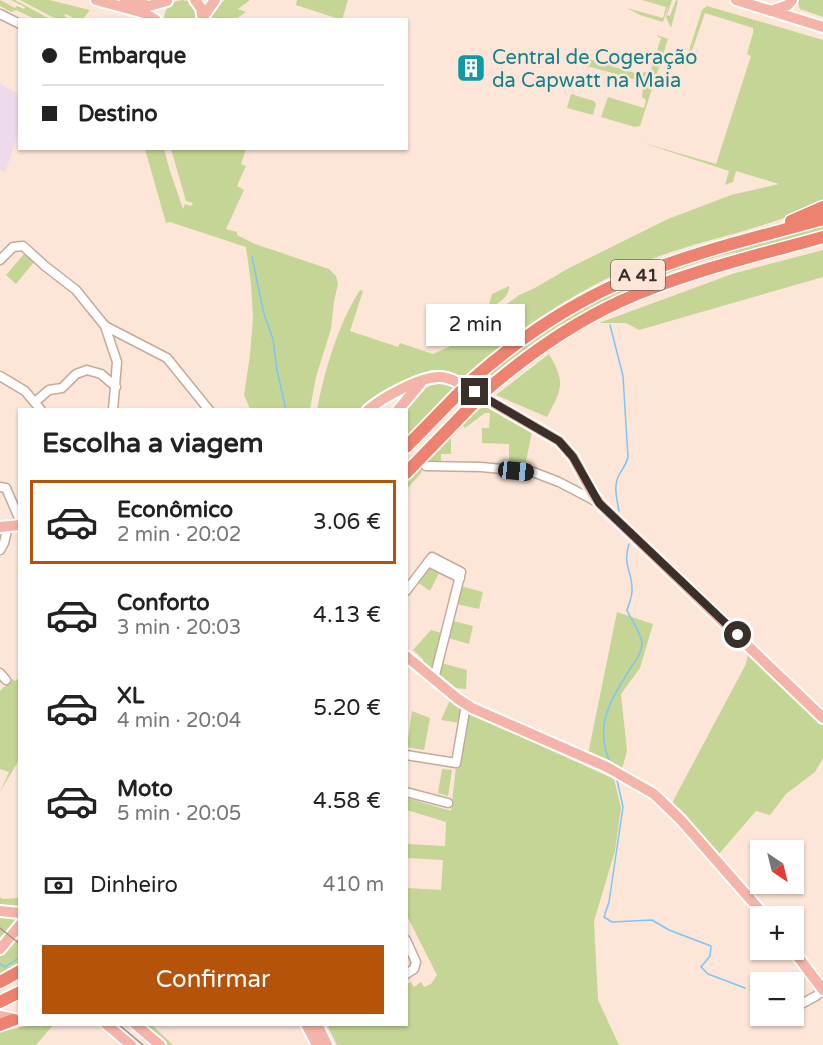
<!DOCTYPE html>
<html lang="pt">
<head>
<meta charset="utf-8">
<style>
	body { margin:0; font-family:"Varela Round",sans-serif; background:#f2f2f2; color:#222; height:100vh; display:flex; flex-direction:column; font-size:22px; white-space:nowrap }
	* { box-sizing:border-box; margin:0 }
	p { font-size:20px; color:#767676 }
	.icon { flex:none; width:33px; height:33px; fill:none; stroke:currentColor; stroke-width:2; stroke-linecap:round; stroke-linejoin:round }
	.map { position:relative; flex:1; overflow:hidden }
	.side { position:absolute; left:18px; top:408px; width:390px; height:618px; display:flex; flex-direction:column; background:#fff; border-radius:0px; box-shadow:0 2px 4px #0004 }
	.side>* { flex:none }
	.guide { position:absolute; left:18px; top:18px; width:390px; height:132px; border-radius:0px; box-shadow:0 2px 4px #0004; display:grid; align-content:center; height:132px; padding:0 24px; background:#fff }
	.needle { width:39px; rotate:145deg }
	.fabs { position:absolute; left:750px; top:840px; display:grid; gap:12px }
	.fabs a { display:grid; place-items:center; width:54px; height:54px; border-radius:0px; background:#fff; box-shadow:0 2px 4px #0004; font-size:30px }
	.end { position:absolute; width:27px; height:27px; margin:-14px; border:8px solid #3a3029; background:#fff; box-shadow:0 0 0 3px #fff }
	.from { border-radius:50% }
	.bubble { position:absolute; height:42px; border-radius:0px; background:#fff; box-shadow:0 2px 4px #0004; font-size:20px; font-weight:600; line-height:42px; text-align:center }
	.car { position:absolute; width:18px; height:36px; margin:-18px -9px; border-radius:8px; box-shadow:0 0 4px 2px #0007; background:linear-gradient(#222 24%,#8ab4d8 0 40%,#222 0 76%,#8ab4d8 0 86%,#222 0) }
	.guide b { display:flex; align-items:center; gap:21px; height:57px; font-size:22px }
	.guide b+b { border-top:2px solid #e0e0e0 }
	.guide i { width:15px; height:15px; background:#222 }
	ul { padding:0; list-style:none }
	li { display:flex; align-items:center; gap:18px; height:84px; margin:0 12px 9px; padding:0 12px; border:3px solid transparent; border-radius:0px }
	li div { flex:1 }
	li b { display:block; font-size:22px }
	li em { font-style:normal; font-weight:600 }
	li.on { border-color:#b45309 }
	li>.icon { width:54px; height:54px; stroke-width:1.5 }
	h2 { padding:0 24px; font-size:27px; line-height:72px }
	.pay { display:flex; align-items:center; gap:15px; height:66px; padding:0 24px; font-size:22px }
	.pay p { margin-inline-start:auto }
	.cta { display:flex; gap:12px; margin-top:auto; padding:12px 24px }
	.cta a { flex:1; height:69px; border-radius:0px; background:#b45309; color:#fff; font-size:24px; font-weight:600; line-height:69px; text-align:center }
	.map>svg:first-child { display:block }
	.education { fill:#eddaeb }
	.green { fill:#c5d595 }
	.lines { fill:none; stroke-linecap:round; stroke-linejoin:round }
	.stream { stroke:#7bc5f8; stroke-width:1.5 }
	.minor-casing { stroke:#c5aa9a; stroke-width:11 }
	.major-casing { stroke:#fff; stroke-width:14 }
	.highway-casing { stroke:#fff; stroke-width:15 }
	.minor { stroke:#fff; stroke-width:8 }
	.major { stroke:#f4b4a9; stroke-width:10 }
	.highway { stroke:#ed8270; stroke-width:12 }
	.tram { stroke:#a39287; stroke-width:1.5 }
	.highway-bridge-casing { stroke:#fff; stroke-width:15; stroke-linecap:butt }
	.highway-bridge { stroke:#ed8270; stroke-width:12 }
	.route { stroke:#3a3029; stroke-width:8 }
	.labels { text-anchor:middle; stroke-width:5; stroke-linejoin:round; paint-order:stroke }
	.shield { fill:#fde6d8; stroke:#74675e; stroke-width:1.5 }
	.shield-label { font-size:18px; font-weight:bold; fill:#3a3029 }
	.culture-label { font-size:20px; fill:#0d838f; stroke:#fde6d8; text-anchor:start }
</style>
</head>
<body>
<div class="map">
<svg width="823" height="1045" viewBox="0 0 823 1045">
	<rect width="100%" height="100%" fill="#fde6d8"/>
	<polygon class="education" points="0,84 19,94 19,131 5,173 0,169"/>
	<g class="green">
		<polygon points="0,0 15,8 17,6 24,9 25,7 11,0 15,0 50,19 35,19 16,10 11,12 0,6"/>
		<polygon points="20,0 49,0 90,10 83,19 75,19 66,14 64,16 71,19 56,19"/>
		<path d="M183,0c11,2 13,9 16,19l-35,1c0,-12 7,-19 19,-20z"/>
		<polygon points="225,0 250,0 238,9 246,12 236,19 210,20 215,8"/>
		<polygon points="297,0 348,0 342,20 296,5"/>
		<polygon points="642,0 672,0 667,15 670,16 676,0 678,1 671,28 666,17 669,4 663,22 640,15 627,8 663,18 666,7"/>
		<polygon points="797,0 823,0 823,17 800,9"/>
		<path d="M707,6l116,34v161c-48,25 -101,34 -152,51 -75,25 -151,73 -209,126l-14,-7 -17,-1 -56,29 -16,10 -42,1c7,-38 22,-88 43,-120l3,1 -13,40 48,16 2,-4 33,11 16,-7 70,-52 14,-6 36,-21 99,-49 63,-24 48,-11 -43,-13 -3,11 -8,3 4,-14 -89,-29 76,22 35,-108 -4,-2 6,-21v-5l-48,-15 -22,64 5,-16 -2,-1 16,-50z"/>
		<polygon points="657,35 668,39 640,126 635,127 601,117 608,97 644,108 646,100 642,97 644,82 587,66 589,59 624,70 627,61 631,63 628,71 642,75 644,72 650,73 661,38 657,36"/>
		<polygon points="571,94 594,101 596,104 593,115 567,108"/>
		<polygon points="145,149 164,149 169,168 183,209 185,204 191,206 193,203 186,201 171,149 246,149 241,164 246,166 237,186 244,190 226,229 237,232 237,235 255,244 329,269 336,276 338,284 334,301 331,329 316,377 310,409 250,409 244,395 250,355 253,318 251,284 246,247 170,222 166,223"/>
		<path d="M823,225v7l-259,94 -2,-3 46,-25 45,-19 84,-27c-17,3 -33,9 -49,14 -82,26 -143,64 -202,114l-6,1c101,-94 214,-120 343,-156z"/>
		<polygon points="823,250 823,277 639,330 626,323 599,323 732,274"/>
		<polygon points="24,254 34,262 16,284 6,275"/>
		<path d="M509,286c1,11 -12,19 -21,22l4,-14z"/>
		<path d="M549,354c17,29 13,35 -2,63l-51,-22z"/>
		<path d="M441,384l13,2 -47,50 -1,-26h-2c11,-13 19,-26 37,-26z"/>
		<polygon points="485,404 536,432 532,432 525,466 509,465 509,444 482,443 482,428 489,428 490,413 485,413 465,428 463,425"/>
		<polygon points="451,438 451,454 441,454 441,463 425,465 421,473 407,489 406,484"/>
		<polygon points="429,567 440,571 430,591 417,582"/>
		<polygon points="461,586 483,592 479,609 456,604"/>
		<polygon points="617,612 653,624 640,668 621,694 627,751 622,769 588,754"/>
		<polygon points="453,621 473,626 469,644 448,638"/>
		<polygon points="431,630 442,633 433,668 431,669 424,664 423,659 413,650"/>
		<polygon points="748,652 823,723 823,758 815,772 786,794 770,815 756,811 718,855 672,803 746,664"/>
		<polygon points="441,663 467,670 466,689 454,688 440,677"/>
		<polygon points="12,679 15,681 17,679 20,682 19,760 0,792 9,772 0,769 0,691"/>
		<polygon points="450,700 461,710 460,723 441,720"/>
		<polygon points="412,711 430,718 424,750 407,747"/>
		<polygon points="467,712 614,779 621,808 615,851 594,921 598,1000 619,1045 337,1045 327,1025 406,1024 407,984 411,982 414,987 421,982 424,987 431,984 437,975 407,916 407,888 441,890 443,860 407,858 407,844 445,846 446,822 407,810 407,798 451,811 456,767"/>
		<polygon points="442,769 452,770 448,796 438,793"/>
		<polygon points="0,897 3,899 19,898 19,907 0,905"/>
		<polygon points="0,915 18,917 0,939"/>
		<polygon points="19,932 19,962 0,973 0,957"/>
		<polygon points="32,1025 53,1025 36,1045 0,1045 0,1032"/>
		<polygon points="142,1025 152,1025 173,1045 167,1045"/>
	</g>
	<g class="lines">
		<g class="stream">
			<polyline points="252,257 264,314 273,339 277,370 286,410"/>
			<path d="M610,325l13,51 5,81c-2,8 -5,11 -9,18 -6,11 -2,24 0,36"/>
			<path d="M611,764c-18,-36 -1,-64 19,-95 5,-8 11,-14 12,-25 0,-10 -11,-24 -15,-34 2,-6 5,-13 5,-19 1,-20 -10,-24 -3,-47"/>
			<polyline points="617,780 623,807 609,902 604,917 612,922 652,920 669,930 711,946 710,956 701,967 708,974 745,988"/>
			<polyline points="0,964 5,967 20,957"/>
		</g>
		<g class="minor-casing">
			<g id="minor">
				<polyline points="0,14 20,24"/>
				<polyline points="0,260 13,247 23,246 45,266 76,290 105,326 167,358 209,410"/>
				<polyline points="105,326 117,362 113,410"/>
				<polyline points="0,376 25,391 41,410"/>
				<polyline points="35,402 49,390 62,388 76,374 87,370 101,374 116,387"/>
				<polyline points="426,466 481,467 533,472 559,482 599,503"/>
				<polyline points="0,487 6,488 18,516"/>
				<polyline points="0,550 4,543 8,526"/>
				<polyline points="428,562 460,578"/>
				<polyline points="406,591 432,557 461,572 434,679"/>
				<polyline points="0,673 6,680"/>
				<polyline points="406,755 456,763 466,705"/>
				<polyline points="406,792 448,803"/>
				<polyline points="406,940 416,962 414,969 406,974"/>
				<polyline points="794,1008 816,996 823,989"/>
			</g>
		</g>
		<g class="major-casing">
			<g id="major">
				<polyline points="96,0 144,13 156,20"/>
				<polyline points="125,0 149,6 167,1"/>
				<polyline points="195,0 201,8 203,20"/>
				<polyline points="736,0 823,27"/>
				<polyline points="771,11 788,5 792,0"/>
				<polyline points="203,17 215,0"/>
				<path d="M368,410c15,-13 52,-33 71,-33 7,0 12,2 18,5l102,59 14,16 20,37 9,12 221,212"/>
				<polyline points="398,410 420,384"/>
				<polyline points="0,527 20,525"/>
				<polyline points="406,656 458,699 472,708 607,767 654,794 680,819 765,916"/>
				<polyline points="0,911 20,913"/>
				<polyline points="0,949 20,925"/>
				<polyline points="793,950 823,990"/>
				<polyline points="0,1016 20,1020"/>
				<polyline points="106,1024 131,1045"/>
				<polyline points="135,1024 160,1045"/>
				<polyline points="306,1024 317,1045"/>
				<polyline points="317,1024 327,1045"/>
			</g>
		</g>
		<g class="highway-casing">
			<g id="highway">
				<polyline points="791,221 823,207"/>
				<path d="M474,378c47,-41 99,-76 157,-100 62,-26 128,-41 192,-59"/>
				<path d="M490,387c40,-34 83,-64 131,-86 64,-29 134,-45 202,-64"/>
				<polyline points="406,447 457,395"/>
				<polyline points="406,473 473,404"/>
				<polyline points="0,982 20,971"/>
				<polyline points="0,1002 20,992"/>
				<polyline points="0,1025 13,1020"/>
			</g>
		</g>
		<use href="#minor" class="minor"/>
		<use href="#major" class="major"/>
		<use href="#highway" class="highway"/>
		<g class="tram">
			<polyline points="0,928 20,944"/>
			<polyline points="118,1024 143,1045"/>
		</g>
		<g class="highway-bridge-casing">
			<g id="highway-bridge">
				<polyline points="457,395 474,378"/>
				<polyline points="473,404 490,387"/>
			</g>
		</g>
		<use href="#highway-bridge" class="highway-bridge"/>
	</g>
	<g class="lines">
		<polyline class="route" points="475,392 559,441 573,457 599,503 738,635"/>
	</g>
	<defs>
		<g id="building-square" transform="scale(1.5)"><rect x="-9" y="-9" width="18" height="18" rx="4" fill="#0f9aa8" stroke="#fde6d8"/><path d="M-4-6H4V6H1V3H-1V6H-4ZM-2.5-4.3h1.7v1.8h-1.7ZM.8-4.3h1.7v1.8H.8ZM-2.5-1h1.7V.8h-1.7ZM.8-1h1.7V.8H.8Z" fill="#fff"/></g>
	</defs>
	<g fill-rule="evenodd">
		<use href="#building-square" x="471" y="68"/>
	</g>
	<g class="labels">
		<rect class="shield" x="611" y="260" width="54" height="30" rx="4.5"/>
		<g class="shield-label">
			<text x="638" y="281">A 41</text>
		</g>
		<g class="culture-label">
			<text x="492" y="64">Central de Cogeração<tspan x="492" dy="23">da Capwatt na Maia</tspan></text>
		</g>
	</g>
</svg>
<div class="fabs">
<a><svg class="needle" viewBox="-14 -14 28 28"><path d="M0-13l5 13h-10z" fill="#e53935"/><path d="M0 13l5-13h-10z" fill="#767676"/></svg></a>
<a>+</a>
<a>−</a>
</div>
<i class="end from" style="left:738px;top:635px"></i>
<i class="end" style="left:475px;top:392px"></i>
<div class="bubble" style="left:426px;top:304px;width:99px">2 min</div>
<i class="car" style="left:516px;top:471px;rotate:96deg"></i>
<div class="guide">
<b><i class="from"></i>Embarque</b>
<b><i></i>Destino</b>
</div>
<section class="side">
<h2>Escolha a viagem</h2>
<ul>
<li class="on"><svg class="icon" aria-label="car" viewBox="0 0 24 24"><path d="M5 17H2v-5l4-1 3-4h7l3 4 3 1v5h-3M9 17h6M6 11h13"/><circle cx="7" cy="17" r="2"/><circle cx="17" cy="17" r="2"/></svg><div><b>Econômico</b><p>2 min · 20:02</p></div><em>3.06 €</em></li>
<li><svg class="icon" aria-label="car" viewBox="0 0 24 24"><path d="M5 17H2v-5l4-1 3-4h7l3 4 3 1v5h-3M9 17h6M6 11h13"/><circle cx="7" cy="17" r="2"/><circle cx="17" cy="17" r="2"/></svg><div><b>Conforto</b><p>3 min · 20:03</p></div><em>4.13 €</em></li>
<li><svg class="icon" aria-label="car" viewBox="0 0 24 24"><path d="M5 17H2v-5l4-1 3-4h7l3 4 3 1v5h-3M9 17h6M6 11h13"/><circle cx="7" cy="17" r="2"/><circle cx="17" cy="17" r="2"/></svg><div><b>XL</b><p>4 min · 20:04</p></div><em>5.20 €</em></li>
<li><svg class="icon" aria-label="car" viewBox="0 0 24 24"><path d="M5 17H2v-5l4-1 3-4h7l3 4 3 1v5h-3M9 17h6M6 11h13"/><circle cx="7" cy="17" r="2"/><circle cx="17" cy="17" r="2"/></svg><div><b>Moto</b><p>5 min · 20:05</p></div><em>4.58 €</em></li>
</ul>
<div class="pay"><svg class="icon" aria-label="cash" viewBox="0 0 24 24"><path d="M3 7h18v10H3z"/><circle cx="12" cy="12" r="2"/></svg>Dinheiro<p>410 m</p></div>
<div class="cta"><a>Confirmar</a></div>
</section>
</div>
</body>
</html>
